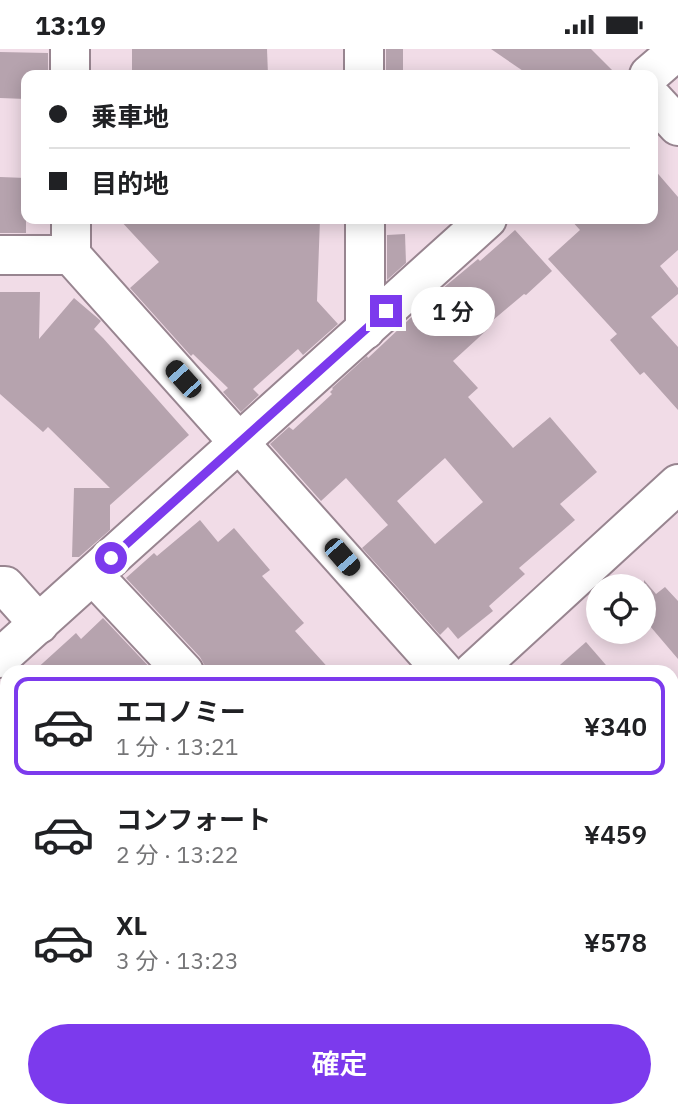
<!DOCTYPE html>
<html lang="ja">
<head>
<meta charset="utf-8">
<style>
	body { margin:0; font-family:"IBM Plex Sans","Noto Sans JP",sans-serif; background:#f6f6f6; color:#202124; height:100vh; display:flex; flex-direction:column; font-size:26px; white-space:nowrap }
	* { box-sizing:border-box; margin:0 }
	p { font-size:23px; color:#757577 }
	.icon { flex:none; width:38px; height:38px; fill:none; stroke:currentColor; stroke-width:2; stroke-linecap:round; stroke-linejoin:round }
	.map { position:relative; flex:1; overflow:hidden }
	.panel { position:absolute; left:0px; top:616px; width:679px; height:453px; display:flex; flex-direction:column; background:#fff; border-radius:21px 21px 0 0; box-shadow:0 4px 18px #0003 }
	.panel>* { flex:none }
	.guide { position:absolute; left:21px; top:21px; width:637px; height:154px; border-radius:14px; box-shadow:0 4px 18px #0003; display:grid; align-content:center; height:154px; padding:0 28px; background:#fff }
	.buttons { position:absolute; left:586px; top:525px; display:grid; gap:14px }
	.buttons a { display:grid; place-items:center; width:70px; height:70px; border-radius:50%; background:#fff; box-shadow:0 4px 18px #0003; font-size:35px }
	.end { position:absolute; width:32px; height:32px; margin:-16px; border:9px solid #7c3aed; background:#fff; box-shadow:0 0 0 4px #fff }
	.from { border-radius:50% }
	.bubble { position:absolute; height:49px; border-radius:24px; background:#fff; box-shadow:0 4px 18px #0003; font-size:23px; font-weight:600; line-height:49px; text-align:center }
	.car { position:absolute; width:21px; height:42px; margin:-21px -10px; border-radius:9px; box-shadow:0 0 5px 2px #0007; background:linear-gradient(#222 24%,#8ab4d8 0 40%,#222 0 76%,#8ab4d8 0 86%,#222 0) }
	.guide b { display:flex; align-items:center; gap:24px; height:66px; font-size:26px }
	.guide b+b { border-top:2px solid #e0e0e0 }
	.guide i { width:18px; height:18px; background:#202124 }
	ul { padding:12px 0 0; list-style:none }
	li { display:flex; align-items:center; gap:21px; height:98px; margin:0 14px 10px; padding:0 14px; border:4px solid transparent; border-radius:14px }
	li div { flex:1 }
	li b { display:block; font-size:26px }
	li em { font-style:normal; font-weight:600 }
	li.on { border-color:#7c3aed }
	li>.icon { width:63px; height:63px; stroke-width:1.5 }
	.primary-button { display:flex; gap:14px; margin-top:auto; padding:14px 28px }
	.primary-button a { flex:1; height:80px; border-radius:42px; background:#7c3aed; color:#fff; font-size:28px; font-weight:600; line-height:80px; text-align:center }
	.status { display:flex; justify-content:space-between; align-items:center; height:49px; padding:0 35px; background:#fff; direction:ltr }
	.status svg { height:19px; fill:currentColor }
	.map>svg:first-child { display:block }
	.built { fill:#ebcfde }
	.green { fill:#fdbfe3 }
	.building { fill:#b6a3ae; fill-rule:evenodd }
	.lines { fill:none; stroke-linecap:round; stroke-linejoin:round }
	.minor-casing { stroke:#988590; stroke-width:42 }
	.minor { stroke:#fff; stroke-width:38 }
	.route { stroke:#7c3aed; stroke-width:9 }
</style>
</head>
<body>
<div class="status"><b>13:19</b><svg viewBox="0 0 49 12"><path d="M0 12V9h3v3zM5 12V6h3v6zM10 12V3h3v9zM15 12V0h3v12zM26 1h20v11H26zM47 4h2v5h-2z"/></svg></div>
<div class="map">
<svg width="678" height="1068" viewBox="0 0 678 1068">
	<rect width="100%" height="100%" fill="#f1dce7"/>
	<g class="built">
		<polygon points="0,891 7,896 7,989 0,995"/>
		<polygon points="31,1062 289,1062 298,1068 25,1068"/>
	</g>
	<polygon class="green" points="82,1062 225,1062 233,1068 75,1068"/>
	<g class="building">
		<polygon points="132,0 267,0 268,26 132,26"/>
		<rect x="386" y="0" width="17" height="26"/>
		<polygon points="491,0 591,0 617,26 529,26"/>
		<polygon points="0,3 48,4 48,26 26,26 26,50 0,49"/>
		<polygon points="653,119 678,148 678,201 660,217 678,239 678,245 651,268 678,298 678,361 644,323 640,326 610,291 617,285 548,210 580,181 570,170 653,170"/>
		<polygon points="0,128 26,129 26,184 0,184"/>
		<polygon points="119,170 320,170 317,252 338,275 303,306 298,300 253,340 259,346 241,363 223,343 228,339 193,305 191,307 130,239 159,213"/>
		<path d="M515,181l37,41 -26,24 -2,-1 -38,32 2,3 -35,32 25,27 -10,9 45,51 37,-31 47,55 -37,32 15,16 -56,48 6,6 -36,32 4,5 -35,28 -10,-12 -8,8 -78,-87 26,-23 -42,-47 -25,23 -51,-57 19,-17 4,3 39,-36 -2,-2 3,-3 -1,-1 35,-32 1,2 68,-64 42,-35 2,2zM445,409l38,44 -48,42 -38,-43z"/>
		<polygon points="405,185 406,214 387,231 387,186"/>
		<polygon points="0,243 40,243 39,290 74,249 101,272 94,280 103,289 189,386 110,456 110,481 79,508 72,508 74,439 110,439 48,378 43,383 0,345"/>
		<polygon points="200,471 218,493 234,479 270,521 262,527 304,574 295,582 332,623 205,623 205,617 200,608 126,529 154,504 157,507"/>
		<polygon points="644,531 656,545 665,538 678,552 678,610 644,570"/>
		<polygon points="103,569 154,623 33,623 76,584 81,590"/>
		<polygon points="586,593 612,623 552,623"/>
	</g>
	<g class="lines">
		<g class="minor-casing">
			<g id="minor">
				<polyline points="70,0 70,26"/>
				<polyline points="364,0 364,26"/>
				<polyline points="649,26 678,1"/>
				<polyline points="653,50 678,77"/>
				<polyline points="71,170 71,206 444,623"/>
				<polyline points="365,170 365,281"/>
				<polyline points="0,206 71,206"/>
				<polyline points="93,526 184,623"/>
				<polyline points="0,537 5,537 39,575"/>
				<polyline points="0,609 487,170"/>
				<polyline points="473,623 678,435"/>
				<polyline points="0,847 7,852"/>
				<polyline points="672,847 678,847"/>
				<polyline points="0,1045 7,1039"/>
				<polyline points="337,1062 346,1068"/>
				<polyline points="632,1068 632,1062"/>
			</g>
		</g>
		<use href="#minor" class="minor"/>
	</g>
	<g class="lines">
		<polyline class="route" points="111,509 386,262"/>
	</g>
</svg>
<div class="buttons">
<a><svg class="icon" aria-label="locate" viewBox="0 0 24 24"><circle cx="12" cy="12" r="6"/><path d="M12 2v4M12 18v4M2 12h4M18 12h4"/></svg></a>
</div>
<i class="end from" style="left:111px;top:509px"></i>
<i class="end" style="left:386px;top:262px"></i>
<div class="bubble" style="left:411px;top:238px;width:84px">1 分</div>
<i class="car" style="left:183px;top:330px;rotate:318deg"></i>
<i class="car" style="left:342px;top:508px;rotate:139deg"></i>
<div class="guide">
<b><i class="from"></i>乗車地</b>
<b><i></i>目的地</b>
</div>
<section class="panel">
<ul>
<li class="on"><svg class="icon" aria-label="car" viewBox="0 0 24 24"><path d="M5 17H2v-5l4-1 3-4h7l3 4 3 1v5h-3M9 17h6M6 11h13"/><circle cx="7" cy="17" r="2"/><circle cx="17" cy="17" r="2"/></svg><div><b>エコノミー</b><p>1 分 · 13:21</p></div><em>¥340</em></li>
<li><svg class="icon" aria-label="car" viewBox="0 0 24 24"><path d="M5 17H2v-5l4-1 3-4h7l3 4 3 1v5h-3M9 17h6M6 11h13"/><circle cx="7" cy="17" r="2"/><circle cx="17" cy="17" r="2"/></svg><div><b>コンフォート</b><p>2 分 · 13:22</p></div><em>¥459</em></li>
<li><svg class="icon" aria-label="car" viewBox="0 0 24 24"><path d="M5 17H2v-5l4-1 3-4h7l3 4 3 1v5h-3M9 17h6M6 11h13"/><circle cx="7" cy="17" r="2"/><circle cx="17" cy="17" r="2"/></svg><div><b>XL</b><p>3 分 · 13:23</p></div><em>¥578</em></li>
</ul>
<div class="primary-button"><a>確定</a></div>
</section>
</div>
</body>
</html>
